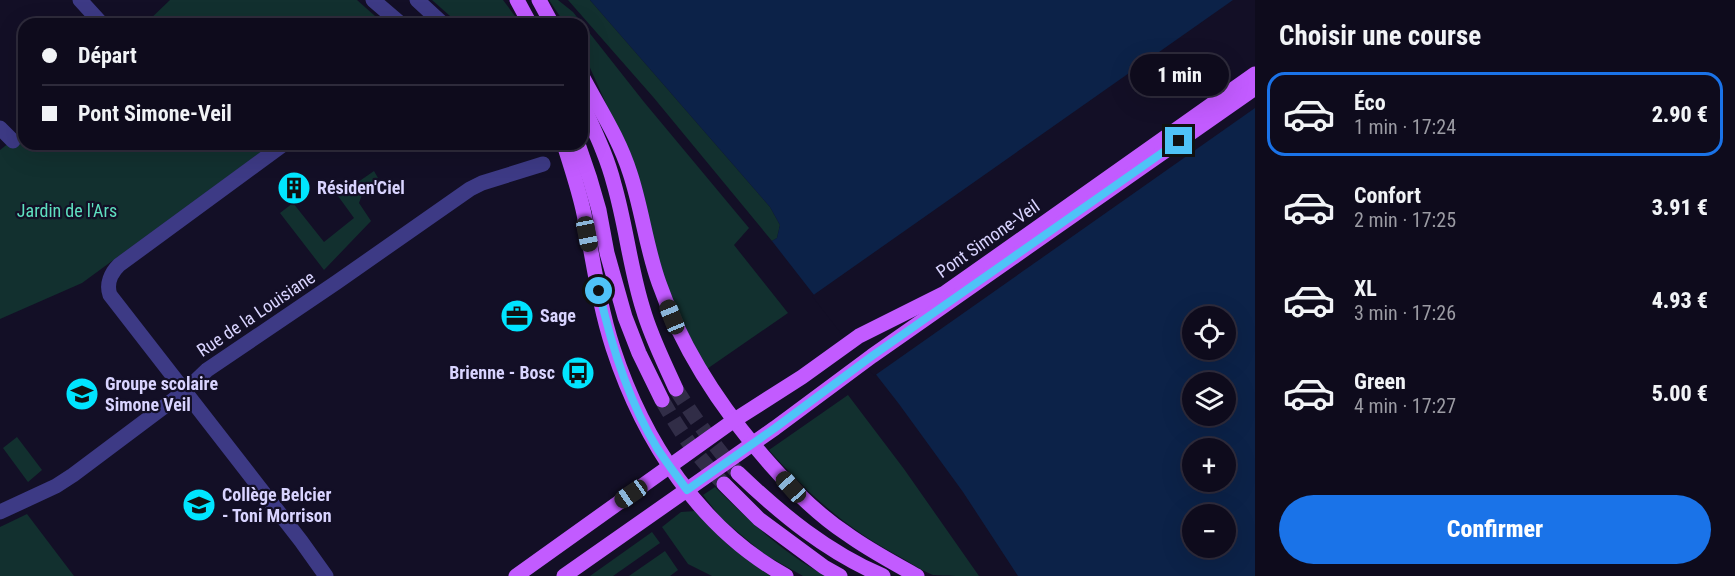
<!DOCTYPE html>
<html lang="fr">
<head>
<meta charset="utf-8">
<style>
	body { margin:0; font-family:"Roboto Condensed",sans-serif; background:#171425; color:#f1f3f6; height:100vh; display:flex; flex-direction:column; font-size:22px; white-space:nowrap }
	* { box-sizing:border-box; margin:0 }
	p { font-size:20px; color:#9b9ba3 }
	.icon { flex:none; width:33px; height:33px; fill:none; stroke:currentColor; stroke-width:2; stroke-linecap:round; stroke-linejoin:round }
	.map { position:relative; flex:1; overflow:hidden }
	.sheet { display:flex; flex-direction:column; background:#0e0b1c; width:480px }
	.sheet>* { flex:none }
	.guide { position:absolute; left:18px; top:18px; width:570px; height:132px; border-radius:18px; box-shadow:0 6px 24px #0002,0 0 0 2px #2e2b3b; display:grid; align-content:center; height:132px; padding:0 24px; background:#0e0b1c }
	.controls { position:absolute; left:1182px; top:306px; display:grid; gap:12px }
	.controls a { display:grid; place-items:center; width:54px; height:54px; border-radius:50%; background:#0e0b1c; box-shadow:0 6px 24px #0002,0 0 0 2px #2e2b3b; font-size:30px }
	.end { position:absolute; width:27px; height:27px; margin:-14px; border:8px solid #4fc3f7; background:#111; box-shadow:0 0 0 3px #111 }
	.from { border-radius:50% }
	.bubble { position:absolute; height:42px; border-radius:21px; background:#0e0b1c; box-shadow:0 6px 24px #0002,0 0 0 2px #2e2b3b; font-size:20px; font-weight:800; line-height:42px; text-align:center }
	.car { position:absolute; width:18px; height:36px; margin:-18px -9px; border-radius:8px; box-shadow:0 0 4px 2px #0007; background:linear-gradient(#222 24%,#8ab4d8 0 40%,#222 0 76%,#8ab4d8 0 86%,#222 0) }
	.guide b { display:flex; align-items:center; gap:21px; height:57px; font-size:22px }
	.guide b+b { border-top:2px solid #2e2b3b }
	.guide i { width:15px; height:15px; background:#f1f3f6 }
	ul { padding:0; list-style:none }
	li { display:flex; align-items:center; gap:18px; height:84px; margin:0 12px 9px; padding:0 12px; border:3px solid transparent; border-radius:18px }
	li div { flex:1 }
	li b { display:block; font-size:22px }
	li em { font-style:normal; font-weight:800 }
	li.on { border-color:#1a73e8 }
	li>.icon { width:54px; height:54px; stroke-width:1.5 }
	h2 { padding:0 24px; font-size:27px; line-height:72px }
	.cta { display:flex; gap:12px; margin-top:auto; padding:12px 24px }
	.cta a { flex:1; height:69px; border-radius:36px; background:#1a73e8; color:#fff; font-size:24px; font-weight:800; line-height:69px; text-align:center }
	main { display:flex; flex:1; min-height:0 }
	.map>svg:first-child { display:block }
	.green { fill:#12302f }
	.water { fill:#0c2248; fill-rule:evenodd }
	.pier { fill:#130f26 }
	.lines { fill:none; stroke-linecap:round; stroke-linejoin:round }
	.major-tunnel { stroke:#312d47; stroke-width:15; stroke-dasharray:15 8; stroke-linecap:butt }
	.minor { stroke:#3d3a85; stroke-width:15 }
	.major { stroke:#c25bff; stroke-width:15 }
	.route { stroke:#4fc3f7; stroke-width:8 }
	.labels { text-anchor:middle; stroke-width:4.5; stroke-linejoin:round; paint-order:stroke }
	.poi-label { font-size:18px; font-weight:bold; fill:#d9d4ff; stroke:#130f26; text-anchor:start }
	.park-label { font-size:18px; fill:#5fe0c0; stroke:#130f26 }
	.street-label { font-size:18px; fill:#d9d4ff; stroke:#130f26 }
</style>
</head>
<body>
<main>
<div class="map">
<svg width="1255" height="576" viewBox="0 0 1255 576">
	<rect width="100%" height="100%" fill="#130f26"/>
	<g class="green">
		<polygon points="170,0 357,0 384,24 145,24"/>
		<polygon points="432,0 503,0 521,24 459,24"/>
		<polygon points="549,0 558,0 573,12 644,102 749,228 734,245 788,313 704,371 668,293 630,157 582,50 582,24 565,24"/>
		<polygon points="568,0 590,0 770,207 780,225 777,238 772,241 654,98"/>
		<polygon points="24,131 24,144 272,144 82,283 0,319 0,150"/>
		<polygon points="374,171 378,178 363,192 359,203 371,221 324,270 280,213 293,203 324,242 354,218 338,196"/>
		<path d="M848,395l56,74 75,107c-11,0 -37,0 -46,-1 -11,-4 -22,-12 -33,-18 -54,-29 -90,-61 -131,-107z"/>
		<polygon points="17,437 42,470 28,482 3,448"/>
		<path d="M715,487c34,33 68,67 112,89h-24l-39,-22 -43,-36 -18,-23z"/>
		<polygon points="695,511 727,544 770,576 712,576 688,564 662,527 681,512"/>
		<polygon points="27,514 74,576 0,576 0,527"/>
		<polygon points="652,532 660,543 613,576 590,576"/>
		<polygon points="665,551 678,570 670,576 629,576"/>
	</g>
	<path class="water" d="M590,0h665v576h-237l-55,-84 -64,-88 -127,-163 5,-3 3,-13 -10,-18zM1192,316h34v34h-34zM1192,382h34v34h-34zM1192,448h34v34h-34zM1192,514h34v34h-34z"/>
	<polygon class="pier" points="1233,0 1255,0 1255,108 874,376 812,296"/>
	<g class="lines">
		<g class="major-tunnel">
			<path d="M676,389c18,29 38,56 60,82"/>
			<path d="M662,400c18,32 36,58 62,84"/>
		</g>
		<g class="minor">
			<polyline points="80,0 102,24"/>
			<polyline points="373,0 401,24"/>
			<polyline points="417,0 443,24"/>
			<polyline points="0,128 13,141"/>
			<path d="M284,144l-165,121c-8,8 -13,19 -9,30l191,246 25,35"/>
			<polyline points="0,512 56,486 73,475 185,391 207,370 337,282 470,189 482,183 543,164"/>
		</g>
		<g class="major">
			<polyline points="517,0 530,24"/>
			<polyline points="539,0 552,24"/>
			<path d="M582,76c17,32 37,62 48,97 12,36 16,74 29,110 24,69 63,127 111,181 23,26 48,51 77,70 22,16 47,29 70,42"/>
			<path d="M582,103c12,27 25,53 32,81 12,41 16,84 29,125 8,28 21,53 33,80"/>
			<path d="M564,144c7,23 15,46 20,70 9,45 15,91 29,134 30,92 87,181 173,228"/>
			<polyline points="578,144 590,179 599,210 607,253 625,317 639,353 662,400"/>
			<path d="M738,473c44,42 89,79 145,103"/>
			<polyline points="724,484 759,519 824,567 840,576"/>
			<polyline points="516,576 733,421 802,377 859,336 945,293 1255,74"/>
			<polyline points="564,576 775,428 872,356 1255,88"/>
		</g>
	</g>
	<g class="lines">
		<path class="route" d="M599,291c12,54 29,109 58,157 9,14 20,28 30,42l88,-62 97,-72 307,-215"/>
	</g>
	<defs>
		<g id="building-disc" transform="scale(1.725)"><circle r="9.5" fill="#00e5ff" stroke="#130f26"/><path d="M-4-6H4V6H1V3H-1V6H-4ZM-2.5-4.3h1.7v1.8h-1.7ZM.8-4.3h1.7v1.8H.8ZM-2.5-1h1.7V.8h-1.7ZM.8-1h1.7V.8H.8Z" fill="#111"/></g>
		<g id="office-disc" transform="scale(1.725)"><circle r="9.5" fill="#00e5ff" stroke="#130f26"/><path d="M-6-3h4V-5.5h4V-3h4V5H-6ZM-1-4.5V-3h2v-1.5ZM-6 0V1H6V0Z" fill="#111"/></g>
		<g id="bus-disc" transform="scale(1.725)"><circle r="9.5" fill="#00e5ff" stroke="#130f26"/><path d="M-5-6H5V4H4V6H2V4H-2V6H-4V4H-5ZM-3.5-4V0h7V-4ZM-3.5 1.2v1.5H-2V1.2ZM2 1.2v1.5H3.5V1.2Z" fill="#111"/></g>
		<g id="school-disc" transform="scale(1.725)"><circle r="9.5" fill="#00e5ff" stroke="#130f26"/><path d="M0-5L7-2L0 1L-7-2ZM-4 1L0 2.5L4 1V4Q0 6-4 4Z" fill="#111"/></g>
	</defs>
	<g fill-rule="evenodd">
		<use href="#building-disc" x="294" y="188"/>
		<use href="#office-disc" x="517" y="316"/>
		<use href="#bus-disc" x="578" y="373"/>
		<use href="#school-disc" x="82" y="394"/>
		<use href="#school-disc" x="199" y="505"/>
	</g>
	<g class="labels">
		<g class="poi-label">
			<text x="317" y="194">Résiden'Ciel</text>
			<text x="540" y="322">Sage</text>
			<text x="555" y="379" text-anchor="end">Brienne - Bosc</text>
			<text x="105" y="390">Groupe scolaire<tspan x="105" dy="21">Simone Veil</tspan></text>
			<text x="222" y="501">Collège Belcier<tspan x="222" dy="21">- Toni Morrison</tspan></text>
		</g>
		<g class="park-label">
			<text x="67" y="217">Jardin de l'Ars</text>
		</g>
		<g class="street-label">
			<text transform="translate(988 239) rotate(-35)" y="6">Pont Simone-Veil</text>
			<text transform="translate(256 314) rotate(-34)" y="6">Rue de la Louisiane</text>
		</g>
	</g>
</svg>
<div class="controls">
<a><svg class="icon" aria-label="locate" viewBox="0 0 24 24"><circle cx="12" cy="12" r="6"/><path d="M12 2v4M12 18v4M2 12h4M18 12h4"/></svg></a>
<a><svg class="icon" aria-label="layers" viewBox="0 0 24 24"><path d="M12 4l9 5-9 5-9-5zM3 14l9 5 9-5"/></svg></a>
<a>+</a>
<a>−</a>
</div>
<i class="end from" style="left:599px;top:291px"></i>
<i class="end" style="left:1179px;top:141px"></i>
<div class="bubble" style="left:1130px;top:54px;width:99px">1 min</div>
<i class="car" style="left:587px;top:234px;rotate:169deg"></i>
<i class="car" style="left:672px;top:317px;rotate:338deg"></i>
<i class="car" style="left:791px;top:487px;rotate:318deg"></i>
<i class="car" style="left:631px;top:494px;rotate:235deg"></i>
<div class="guide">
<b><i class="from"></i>Départ</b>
<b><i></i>Pont Simone-Veil</b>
</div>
</div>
<section class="sheet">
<h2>Choisir une course</h2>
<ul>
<li class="on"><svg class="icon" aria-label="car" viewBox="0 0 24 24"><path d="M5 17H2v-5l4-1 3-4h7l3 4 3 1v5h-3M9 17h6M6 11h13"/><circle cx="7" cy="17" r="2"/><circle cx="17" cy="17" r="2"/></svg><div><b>Éco</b><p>1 min · 17:24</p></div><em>2.90 €</em></li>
<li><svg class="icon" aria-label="car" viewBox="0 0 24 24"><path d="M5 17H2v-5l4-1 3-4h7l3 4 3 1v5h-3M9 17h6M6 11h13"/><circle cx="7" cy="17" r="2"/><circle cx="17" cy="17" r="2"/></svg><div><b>Confort</b><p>2 min · 17:25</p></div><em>3.91 €</em></li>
<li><svg class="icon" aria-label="car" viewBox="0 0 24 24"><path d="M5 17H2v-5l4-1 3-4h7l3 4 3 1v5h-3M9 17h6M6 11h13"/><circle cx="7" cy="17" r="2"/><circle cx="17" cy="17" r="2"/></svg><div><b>XL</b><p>3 min · 17:26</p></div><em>4.93 €</em></li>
<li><svg class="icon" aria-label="car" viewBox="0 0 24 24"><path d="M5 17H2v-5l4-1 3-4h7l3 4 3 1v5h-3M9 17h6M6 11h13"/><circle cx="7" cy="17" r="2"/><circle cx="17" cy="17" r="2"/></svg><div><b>Green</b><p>4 min · 17:27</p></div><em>5.00 €</em></li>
</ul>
<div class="cta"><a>Confirmer</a></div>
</section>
</main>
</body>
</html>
